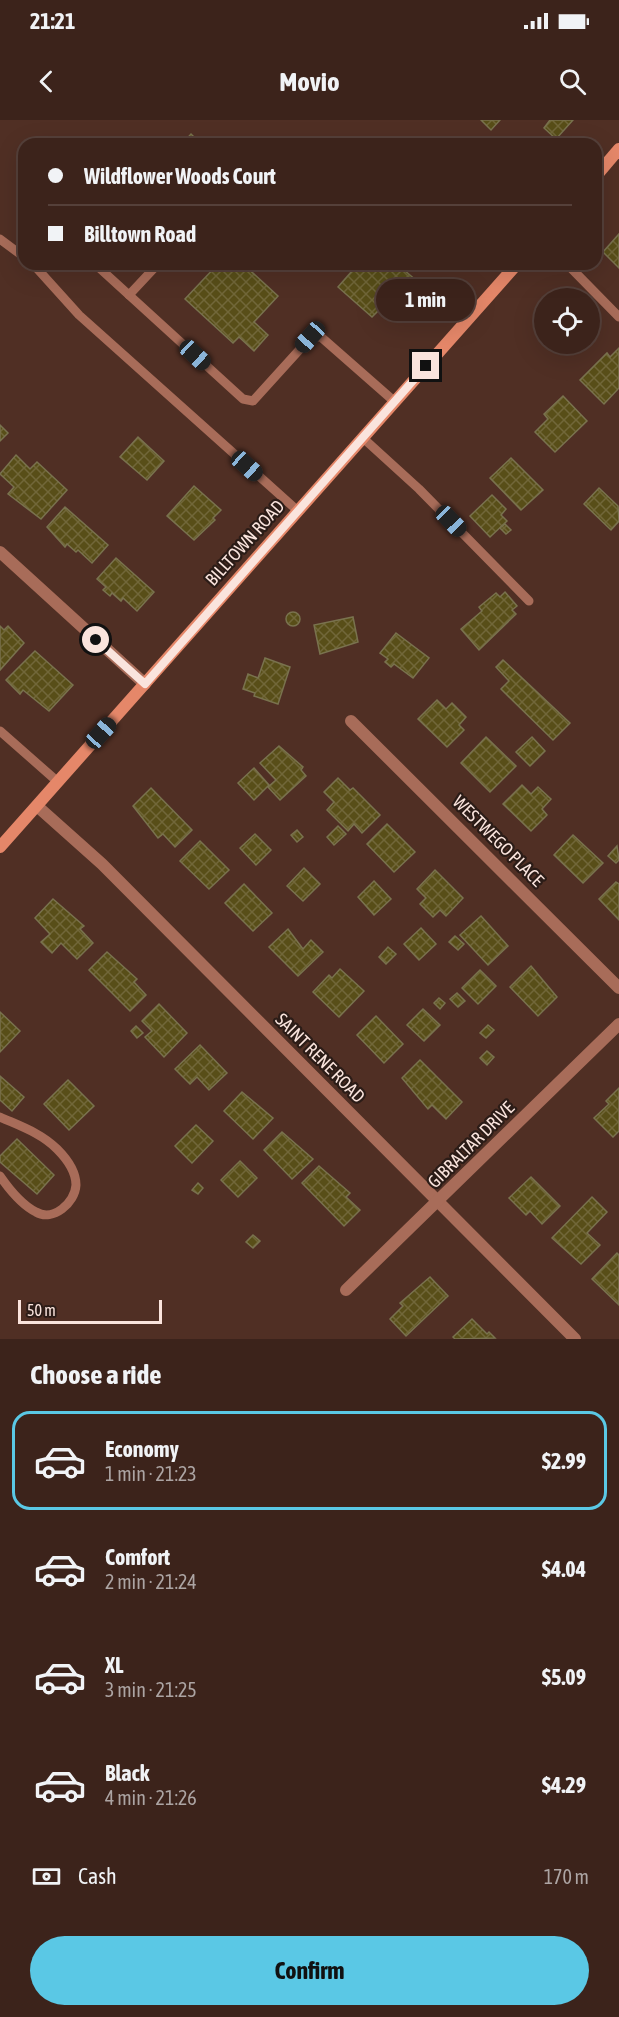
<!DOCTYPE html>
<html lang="en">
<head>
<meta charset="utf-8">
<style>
	body { margin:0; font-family:"Asap Condensed",sans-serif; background:#472f28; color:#f1f3f6; height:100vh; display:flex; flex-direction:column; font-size:22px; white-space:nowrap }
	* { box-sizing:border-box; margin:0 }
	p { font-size:20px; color:#aca4a3 }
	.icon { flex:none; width:33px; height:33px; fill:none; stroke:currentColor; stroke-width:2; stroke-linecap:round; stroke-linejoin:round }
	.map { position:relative; height:1219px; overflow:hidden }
	.details { display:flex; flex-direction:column; background:#3c231b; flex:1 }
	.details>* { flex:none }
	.top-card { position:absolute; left:18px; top:18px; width:584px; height:132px; border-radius:18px; box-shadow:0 6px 24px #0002,0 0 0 2px #55403a; display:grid; align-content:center; height:132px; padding:0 30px; background:#3c231b }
	.fabs { position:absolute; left:534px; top:168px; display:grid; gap:12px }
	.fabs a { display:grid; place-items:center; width:66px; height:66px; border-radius:50%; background:#3c231b; box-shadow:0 6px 24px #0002,0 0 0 2px #55403a; font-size:30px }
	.scale { position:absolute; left:18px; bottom:15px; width:144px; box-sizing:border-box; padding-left:6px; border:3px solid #fae4dd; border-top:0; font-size:16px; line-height:21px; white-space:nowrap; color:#fae4dd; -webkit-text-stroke:4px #2b1c17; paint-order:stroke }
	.end { position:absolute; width:27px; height:27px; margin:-14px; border:8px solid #fae4dd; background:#111; box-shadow:0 0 0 3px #111 }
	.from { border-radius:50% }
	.bubble { position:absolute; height:42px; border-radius:21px; background:#3c231b; box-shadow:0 6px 24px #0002,0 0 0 2px #55403a; font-size:20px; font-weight:700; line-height:42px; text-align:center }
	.car { position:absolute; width:18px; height:36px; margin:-18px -9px; border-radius:8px; box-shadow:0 0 4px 2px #0007; background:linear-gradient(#222 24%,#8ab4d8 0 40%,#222 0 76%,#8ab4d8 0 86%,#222 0) }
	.top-card b { display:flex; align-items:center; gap:21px; height:57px; font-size:22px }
	.top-card b+b { border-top:2px solid #55403a }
	.top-card i { width:15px; height:15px; background:#f1f3f6 }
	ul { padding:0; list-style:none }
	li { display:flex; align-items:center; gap:18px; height:99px; margin:0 12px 9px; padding:0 18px; border:3px solid transparent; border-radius:18px }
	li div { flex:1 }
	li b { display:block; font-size:22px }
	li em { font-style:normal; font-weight:700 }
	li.current { border-color:#5ac8e5 }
	li>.icon { width:54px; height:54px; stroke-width:1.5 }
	h2 { padding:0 30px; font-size:27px; line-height:72px }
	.pay { display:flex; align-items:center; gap:15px; height:66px; padding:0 30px; font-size:22px }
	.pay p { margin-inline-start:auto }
	.action { display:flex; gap:12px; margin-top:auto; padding:12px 30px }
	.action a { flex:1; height:69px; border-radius:36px; background:#5ac8e5; color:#111; font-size:24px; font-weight:700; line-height:69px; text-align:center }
	.status { display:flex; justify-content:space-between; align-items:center; height:42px; padding:0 30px; background:#3c231b; direction:ltr }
	.status svg { height:16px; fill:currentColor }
	header { display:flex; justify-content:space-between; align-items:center; height:78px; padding:0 30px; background:#3c231b; font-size:27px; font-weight:700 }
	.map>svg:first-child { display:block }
	.building { fill:url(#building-cross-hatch); stroke:#79724e; stroke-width:1.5 }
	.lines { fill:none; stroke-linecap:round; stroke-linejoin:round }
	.lane { stroke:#a86c59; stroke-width:9 }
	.street { stroke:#a86c59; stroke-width:12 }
	.secondary { stroke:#e58769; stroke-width:12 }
	.route { stroke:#fae4dd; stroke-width:8 }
	.labels { text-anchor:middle; stroke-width:4.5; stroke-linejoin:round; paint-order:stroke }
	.street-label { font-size:18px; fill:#fae4dd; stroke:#2b1c17 }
</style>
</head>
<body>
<div class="status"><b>21:21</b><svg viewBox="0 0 49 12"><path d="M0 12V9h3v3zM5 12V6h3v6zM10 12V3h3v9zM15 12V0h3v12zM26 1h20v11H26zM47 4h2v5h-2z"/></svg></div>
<header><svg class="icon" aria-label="back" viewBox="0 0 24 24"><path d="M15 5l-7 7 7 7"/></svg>Movio<svg class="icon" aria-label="search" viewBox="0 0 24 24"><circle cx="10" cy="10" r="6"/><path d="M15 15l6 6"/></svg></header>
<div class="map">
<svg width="619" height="1219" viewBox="0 0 619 1219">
	<defs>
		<pattern id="building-cross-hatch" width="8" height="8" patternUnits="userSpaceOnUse" patternTransform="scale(1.5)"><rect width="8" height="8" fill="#584e18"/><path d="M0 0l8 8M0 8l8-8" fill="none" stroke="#716739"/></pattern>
	</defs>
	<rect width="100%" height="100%" fill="#502f24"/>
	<g class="building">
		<polygon points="481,0 500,0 491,10"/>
		<polygon points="573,0 556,19 544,8 550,0"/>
		<polygon points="191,14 201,24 182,24"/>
		<polygon points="619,114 619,148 603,132"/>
		<polygon points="218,144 243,144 278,176 254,202 268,215 254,231 239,217 233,223 185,179"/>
		<polygon points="344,144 397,144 417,161 387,197 379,190 372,197 338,167 352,151"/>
		<polygon points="619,228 619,268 604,284 580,260 607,233 610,237"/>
		<polygon points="563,276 587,301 555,332 535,312 548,299 544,294"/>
		<polygon points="0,305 8,313 0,321"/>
		<polygon points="138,317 164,341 147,360 120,337"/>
		<polygon points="16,335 30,349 37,342 67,370 41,399 8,374 14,367 0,354"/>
		<polygon points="511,338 543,370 521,390 490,358"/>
		<polygon points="194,366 221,390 213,398 215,400 194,420 167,396"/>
		<polygon points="599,368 618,386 619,401 611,410 584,384"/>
		<polygon points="492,375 506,389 501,395 507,401 490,417 470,396"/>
		<polygon points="65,387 108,425 92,443 78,430 76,432 67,424 65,427 47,407"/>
		<polygon points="505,404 511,410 506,414 500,408"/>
		<polygon points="116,438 154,472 137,491 123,478 121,481 112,473 110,476 103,470 106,467 97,459"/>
		<polygon points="505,472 517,486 512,490 516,494 479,530 461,509 482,491 479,487 496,473 500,477"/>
		<circle cx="293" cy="499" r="7"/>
		<polygon points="353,497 358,522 320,534 314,505"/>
		<polygon points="0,506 4,510 8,506 24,523 0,550"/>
		<polygon points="396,513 429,538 413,558 394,544 391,547 385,542 388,539 380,533"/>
		<polygon points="35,531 73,565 49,591 23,570 20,574 6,560"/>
		<polygon points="265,538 290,547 278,584 254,576 255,573 243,569 248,554 258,558"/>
		<polygon points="503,540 570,603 553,620 501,569 509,561 496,547"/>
		<polygon points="437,580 446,589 452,583 466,597 459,605 464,610 447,627 418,599"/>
		<polygon points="486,617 516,646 490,672 461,643"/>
		<polygon points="532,617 545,631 530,646 516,632"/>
		<polygon points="279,626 303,647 301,650 306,656 280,680 268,667 276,660 260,643"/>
		<polygon points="254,648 269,665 254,680 238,663"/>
		<polygon points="338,658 350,670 353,668 380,695 362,713 354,704 348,711 327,690 334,682 324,672"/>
		<polygon points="522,665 531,674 538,667 551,679 542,689 547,695 531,711 503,684"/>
		<polygon points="151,668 192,710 175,727 163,714 158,718 133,686"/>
		<polygon points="387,704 415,732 394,752 367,724"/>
		<polygon points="338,706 346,714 334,725 327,717"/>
		<polygon points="297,710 303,717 297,722 291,715"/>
		<polygon points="255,714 271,730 256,745 240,728"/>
		<polygon points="573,715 603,743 583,763 554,735"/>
		<polygon points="200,721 229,750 209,769 180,741"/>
		<polygon points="617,726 619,740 616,743 608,736"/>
		<polygon points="304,748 320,764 303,781 287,766"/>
		<polygon points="435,750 463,778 446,796 440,790 433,797 420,784 426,778 417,769"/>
		<polygon points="374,761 391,779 374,795 358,777"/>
		<polygon points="616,762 619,764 619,800 599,779"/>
		<polygon points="244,764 272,793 253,811 225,783"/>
		<polygon points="53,779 84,806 80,809 93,823 77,839 61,823 52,833 41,822 50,814 35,798"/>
		<polygon points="481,796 508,826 488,845 460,815"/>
		<polygon points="421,808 436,824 419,840 404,824"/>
		<polygon points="288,809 303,829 311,820 323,832 298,856 269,827"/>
		<polygon points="455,816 464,824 458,830 449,822"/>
		<polygon points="388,827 396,834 386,844 379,837"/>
		<polygon points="107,832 137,859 134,862 146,875 130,891 89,850"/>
		<polygon points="531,846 557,877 538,896 510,867"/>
		<polygon points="340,849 364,871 339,897 313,872 329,855 332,858"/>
		<polygon points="480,850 496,866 478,884 462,868"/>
		<polygon points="457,873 465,881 458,887 450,879"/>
		<polygon points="439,878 445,883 440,889 434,883"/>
		<polygon points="159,884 187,913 164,937 145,917 152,911 142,901"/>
		<polygon points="423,889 440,905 424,921 407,905"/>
		<polygon points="0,892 20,911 0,932"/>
		<polygon points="376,896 403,924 384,943 357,915"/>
		<polygon points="488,905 494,910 486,918 480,913"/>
		<polygon points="136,906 143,913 137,918 131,911"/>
		<polygon points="200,925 227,953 209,970 197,957 190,964 175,949"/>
		<polygon points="487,931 494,937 487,945 480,938"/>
		<polygon points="420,940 462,982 446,999 432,985 428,989 402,958"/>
		<polygon points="0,956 24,977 12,991 0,980"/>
		<polygon points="68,960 94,986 69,1010 44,984"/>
		<polygon points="619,968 619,1011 613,1017 594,998 609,984 606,981"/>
		<polygon points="242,972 273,998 253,1019 224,991"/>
		<polygon points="196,1005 213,1021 192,1043 175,1026"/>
		<polygon points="282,1012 313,1039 292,1059 264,1030"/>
		<polygon points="17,1019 54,1055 37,1074 0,1042 0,1036"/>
		<polygon points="240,1041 257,1058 238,1077 221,1060"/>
		<polygon points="319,1046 350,1073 346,1077 360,1090 344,1106 302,1063"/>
		<polygon points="531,1057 560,1086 542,1104 530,1091 526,1095 509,1078"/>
		<polygon points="198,1063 203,1068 198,1074 192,1070"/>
		<polygon points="592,1077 607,1092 587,1113 600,1125 581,1144 552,1118"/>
		<polygon points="253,1115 260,1121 253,1128 246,1122"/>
		<polygon points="617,1133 619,1135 619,1185 592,1159"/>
		<polygon points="430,1157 448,1176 406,1216 390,1199 403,1186 400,1183"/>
		<polygon points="472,1199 487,1214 489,1212 495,1218 455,1219 453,1217"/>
	</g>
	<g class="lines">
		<g class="lane">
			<polyline points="0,119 24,137"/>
			<polyline points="33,144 79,195 298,391"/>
			<polyline points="95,144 243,279 253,281 311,217 321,217 395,282"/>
			<polyline points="567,144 619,197"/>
			<polyline points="129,175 158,144"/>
			<polyline points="363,318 419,369 529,481"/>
			<polyline points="0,611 58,662"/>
			<path d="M0,997c20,9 41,16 57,32 9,9 19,22 19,36 -1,18 -23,37 -40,27 -14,-7 -27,-23 -36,-36"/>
		</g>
		<g class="street">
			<polyline points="0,432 145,564"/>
			<polyline points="351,601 619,868"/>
			<polyline points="37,686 102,744 575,1219"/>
			<polyline points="346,1170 619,904"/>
		</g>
		<g class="secondary">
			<polyline points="596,56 619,29"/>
			<polyline points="0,727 517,144"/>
		</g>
	</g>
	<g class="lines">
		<polyline class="route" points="96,520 145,564 426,246"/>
	</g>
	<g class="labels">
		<g class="street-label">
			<text transform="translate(245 423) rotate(-48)" y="6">BILLTOWN ROAD</text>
			<text transform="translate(498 721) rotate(45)" y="6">WESTWEGO PLACE</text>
			<text transform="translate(320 938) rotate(45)" y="6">SAINT RENE ROAD</text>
			<text transform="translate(471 1025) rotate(-45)" y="6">GIBRALTAR DRIVE</text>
		</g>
	</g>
</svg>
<div class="fabs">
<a><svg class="icon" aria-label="locate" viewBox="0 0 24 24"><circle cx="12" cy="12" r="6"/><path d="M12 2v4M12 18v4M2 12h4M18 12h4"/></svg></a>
</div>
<div class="scale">50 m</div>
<i class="end from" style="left:96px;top:520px"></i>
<i class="end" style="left:426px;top:246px"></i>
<div class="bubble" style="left:376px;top:159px;width:99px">1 min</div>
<i class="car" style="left:310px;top:217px;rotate:222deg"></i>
<i class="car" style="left:195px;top:235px;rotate:133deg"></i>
<i class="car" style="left:247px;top:346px;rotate:132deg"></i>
<i class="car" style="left:451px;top:401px;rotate:136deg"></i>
<i class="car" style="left:101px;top:613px;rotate:42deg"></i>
<div class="top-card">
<b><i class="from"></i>Wildflower Woods Court</b>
<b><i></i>Billtown Road</b>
</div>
</div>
<section class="details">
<h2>Choose a ride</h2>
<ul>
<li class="current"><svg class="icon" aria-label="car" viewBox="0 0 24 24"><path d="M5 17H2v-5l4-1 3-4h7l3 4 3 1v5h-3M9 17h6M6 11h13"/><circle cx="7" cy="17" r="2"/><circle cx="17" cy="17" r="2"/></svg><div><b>Economy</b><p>1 min · 21:23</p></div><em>$2.99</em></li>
<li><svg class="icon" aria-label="car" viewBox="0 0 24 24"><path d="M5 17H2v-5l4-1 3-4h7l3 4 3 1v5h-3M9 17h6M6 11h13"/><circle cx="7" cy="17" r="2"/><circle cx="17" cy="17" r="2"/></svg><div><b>Comfort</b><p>2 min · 21:24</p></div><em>$4.04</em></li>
<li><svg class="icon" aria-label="car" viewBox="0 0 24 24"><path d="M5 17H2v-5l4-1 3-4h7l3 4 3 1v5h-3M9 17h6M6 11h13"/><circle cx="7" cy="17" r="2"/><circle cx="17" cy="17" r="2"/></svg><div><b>XL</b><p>3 min · 21:25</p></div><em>$5.09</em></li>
<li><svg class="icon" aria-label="car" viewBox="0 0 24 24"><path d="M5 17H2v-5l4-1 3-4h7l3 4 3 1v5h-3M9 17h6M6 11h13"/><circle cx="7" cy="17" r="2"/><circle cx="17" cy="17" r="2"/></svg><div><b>Black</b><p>4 min · 21:26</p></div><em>$4.29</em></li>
</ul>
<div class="pay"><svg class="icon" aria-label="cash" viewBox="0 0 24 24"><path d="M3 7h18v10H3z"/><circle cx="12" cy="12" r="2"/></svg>Cash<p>170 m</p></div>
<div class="action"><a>Confirm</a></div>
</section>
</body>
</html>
